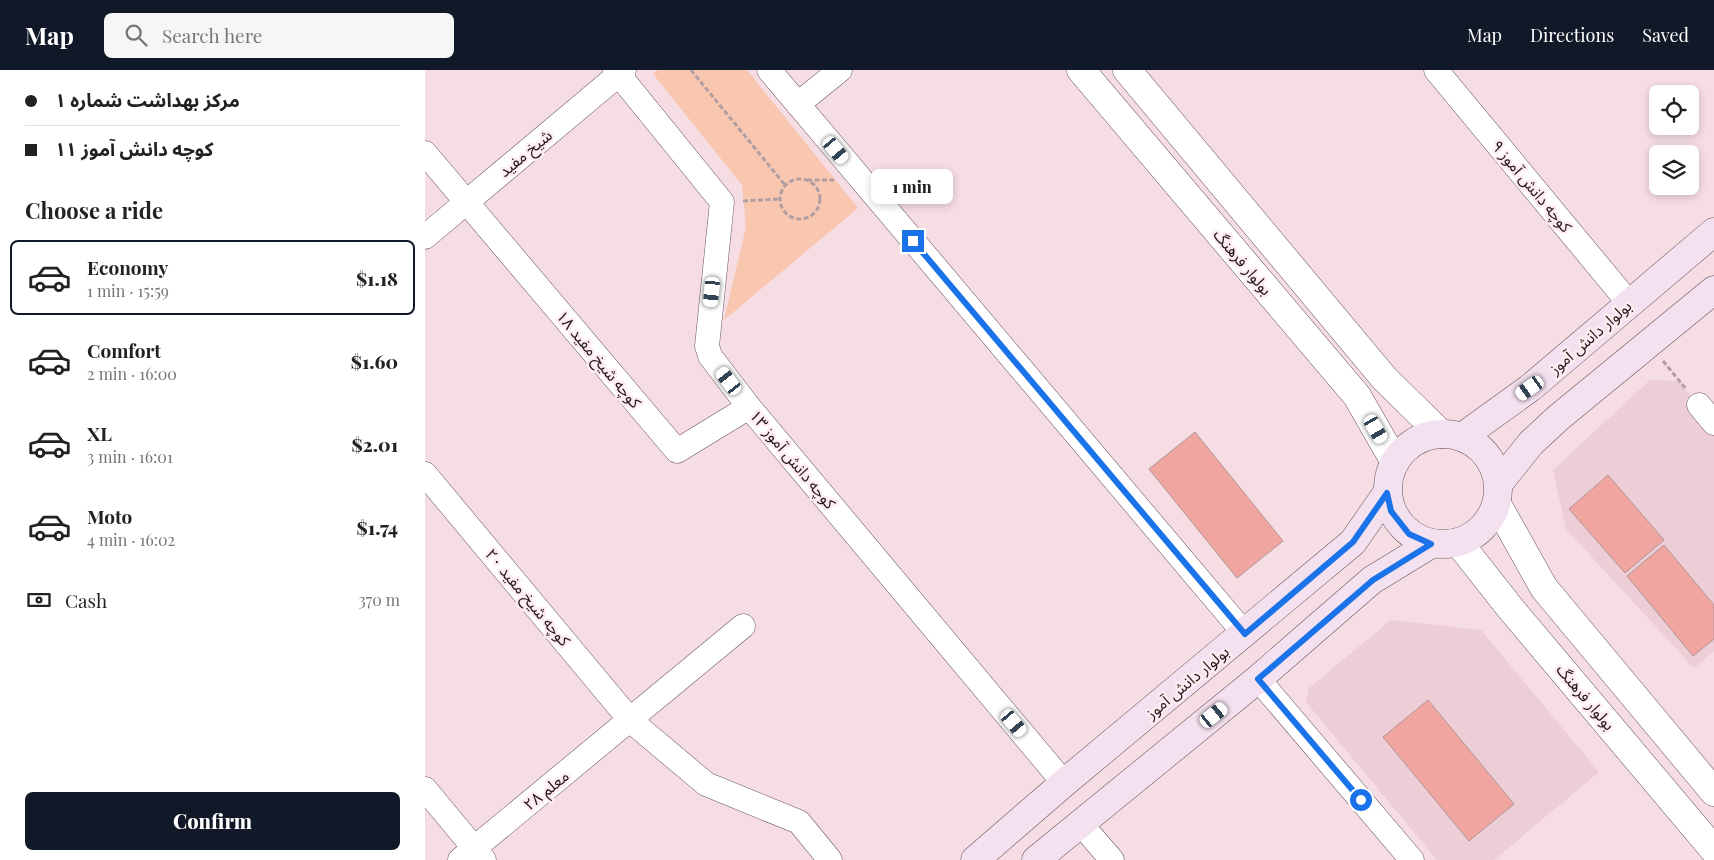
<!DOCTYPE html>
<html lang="en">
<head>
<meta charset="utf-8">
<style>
	body { margin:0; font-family:"Playfair Display","Noto Sans Arabic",serif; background:#f6f6f6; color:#222; height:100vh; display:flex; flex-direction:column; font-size:19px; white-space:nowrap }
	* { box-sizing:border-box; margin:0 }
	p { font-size:16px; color:#767676 }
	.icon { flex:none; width:28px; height:28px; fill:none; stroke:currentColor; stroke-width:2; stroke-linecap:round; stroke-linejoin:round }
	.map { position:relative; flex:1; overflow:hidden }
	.panel { display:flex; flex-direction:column; background:#fff; width:425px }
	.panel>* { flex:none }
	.guide { display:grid; align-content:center; height:110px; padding:0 25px; background:#fff }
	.buttons { position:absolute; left:1224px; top:15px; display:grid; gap:10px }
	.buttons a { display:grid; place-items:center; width:50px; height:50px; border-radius:8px; background:#fff; box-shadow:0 2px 8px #0003; font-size:25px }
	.end { position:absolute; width:22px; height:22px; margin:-11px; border:6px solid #1a73e8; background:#fff; box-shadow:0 0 0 2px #fff }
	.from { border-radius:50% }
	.bubble { position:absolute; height:35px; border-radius:8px; background:#fff; box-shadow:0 2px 8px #0003; font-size:16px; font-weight:800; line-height:35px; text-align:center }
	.car { position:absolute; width:15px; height:30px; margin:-15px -8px; border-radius:6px; box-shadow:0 0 4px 1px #0007; background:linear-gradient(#fff 24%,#345 0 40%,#fff 0 76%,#345 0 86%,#fff 0) }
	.guide b { display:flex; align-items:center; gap:18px; height:48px; font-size:19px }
	.guide b+b { border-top:1px solid #e0e0e0 }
	.guide i { width:12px; height:12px; background:#222 }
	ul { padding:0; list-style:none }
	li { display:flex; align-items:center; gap:15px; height:75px; margin:0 10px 8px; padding:0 15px; border:2px solid transparent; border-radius:8px }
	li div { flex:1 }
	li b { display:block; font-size:19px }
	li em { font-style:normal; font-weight:800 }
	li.on { border-color:#111827 }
	li>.icon { width:45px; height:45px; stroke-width:1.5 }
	h2 { padding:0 25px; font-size:22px; line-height:60px }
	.pay { display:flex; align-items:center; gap:12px; height:55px; padding:0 25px; font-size:19px }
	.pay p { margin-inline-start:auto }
	.primary-button { display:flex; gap:10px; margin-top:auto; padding:10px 25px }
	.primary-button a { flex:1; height:58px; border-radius:8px; background:#111827; color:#fff; font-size:20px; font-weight:800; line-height:58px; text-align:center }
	header { display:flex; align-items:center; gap:30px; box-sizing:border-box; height:70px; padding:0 25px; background:#111827; color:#fff }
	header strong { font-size:24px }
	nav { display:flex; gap:28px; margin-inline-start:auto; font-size:18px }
	.search { width:350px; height:45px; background:#f6f6f6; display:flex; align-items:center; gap:12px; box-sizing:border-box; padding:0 18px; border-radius:8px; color:#767676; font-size:19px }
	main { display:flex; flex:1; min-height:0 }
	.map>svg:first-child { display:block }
	.built { fill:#edcdd6 }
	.green { fill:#f9c6b0 }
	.building { fill:#f0a5a1; stroke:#ad9795 }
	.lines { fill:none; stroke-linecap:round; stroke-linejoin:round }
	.minor-casing { stroke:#68555a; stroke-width:25 }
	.tertiary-casing { stroke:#68555a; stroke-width:29 }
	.secondary-casing { stroke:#68555a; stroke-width:29 }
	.path { stroke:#b19ea3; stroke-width:3; stroke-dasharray:5 2.5; stroke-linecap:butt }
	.minor { stroke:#fff; stroke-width:24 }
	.tertiary { stroke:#fff; stroke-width:28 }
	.secondary { stroke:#f4e1ef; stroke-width:28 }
	.route { stroke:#1a73e8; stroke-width:6 }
	.labels { text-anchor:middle; stroke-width:5; stroke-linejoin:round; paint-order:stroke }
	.street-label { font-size:16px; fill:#21191b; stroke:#ffecf1 }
</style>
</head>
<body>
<header>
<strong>Map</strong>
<div class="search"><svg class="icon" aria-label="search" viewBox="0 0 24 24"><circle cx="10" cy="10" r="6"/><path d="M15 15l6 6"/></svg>Search here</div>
<nav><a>Map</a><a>Directions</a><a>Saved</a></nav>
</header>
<main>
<section class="panel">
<div class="guide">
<b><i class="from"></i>مرکز بهداشت شماره ۱</b>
<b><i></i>کوچه دانش آموز ۱۱</b>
</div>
<h2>Choose a ride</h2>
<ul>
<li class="on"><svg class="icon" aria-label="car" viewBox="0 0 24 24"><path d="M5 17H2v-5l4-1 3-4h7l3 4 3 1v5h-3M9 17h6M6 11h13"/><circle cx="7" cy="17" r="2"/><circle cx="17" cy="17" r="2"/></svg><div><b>Economy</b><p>1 min · 15:59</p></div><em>$1.18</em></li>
<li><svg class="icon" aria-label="car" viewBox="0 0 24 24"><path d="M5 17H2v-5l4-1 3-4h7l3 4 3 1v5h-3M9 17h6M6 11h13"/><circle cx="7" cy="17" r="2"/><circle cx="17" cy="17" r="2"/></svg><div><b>Comfort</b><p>2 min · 16:00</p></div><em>$1.60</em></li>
<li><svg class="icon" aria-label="car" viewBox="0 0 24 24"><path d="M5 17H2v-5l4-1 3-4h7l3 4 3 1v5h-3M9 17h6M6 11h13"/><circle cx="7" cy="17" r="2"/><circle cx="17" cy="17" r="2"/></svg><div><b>XL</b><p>3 min · 16:01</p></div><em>$2.01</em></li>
<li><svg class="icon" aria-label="car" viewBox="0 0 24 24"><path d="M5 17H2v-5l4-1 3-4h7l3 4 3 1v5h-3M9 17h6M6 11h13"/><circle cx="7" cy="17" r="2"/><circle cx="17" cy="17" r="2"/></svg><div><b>Moto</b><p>4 min · 16:02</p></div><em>$1.74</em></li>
</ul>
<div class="pay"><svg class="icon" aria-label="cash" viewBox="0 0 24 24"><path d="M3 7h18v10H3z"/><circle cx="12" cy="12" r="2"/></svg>Cash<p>370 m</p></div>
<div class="primary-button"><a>Confirm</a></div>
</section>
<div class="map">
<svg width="1289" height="790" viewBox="0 0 1289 790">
	<rect width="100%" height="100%" fill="#f5dde3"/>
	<g class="built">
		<polygon points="1225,310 1254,311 1289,356 1289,581 1269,598 1141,459 1128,400"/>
		<polygon points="966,550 1056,560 1174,702 1069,790 1012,790 881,632 884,618"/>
	</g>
	<polygon class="green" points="233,0 322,0 433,138 299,250 321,157 317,115 228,4"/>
	<g class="building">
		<polygon points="770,362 858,471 812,508 724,399"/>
		<polygon points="1183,405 1239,470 1200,503 1144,439"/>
		<polygon points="1239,475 1289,535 1289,569 1268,586 1202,506"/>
		<polygon points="1003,630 1089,734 1044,771 958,667"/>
	</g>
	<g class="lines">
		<g class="minor-casing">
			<g id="minor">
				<polyline points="190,0 297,132 282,276 285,286 324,337 639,713"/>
				<polyline points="344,0 820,564"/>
				<polyline points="1011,0 1204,233"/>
				<polyline points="373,34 415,0"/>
				<polyline points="0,83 252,381 324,337"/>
				<polyline points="0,167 199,0"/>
				<polyline points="1274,335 1289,353"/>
				<polyline points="0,404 206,651 281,714 374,752 405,790"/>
				<polyline points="833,609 987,790"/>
				<polyline points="0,719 59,790"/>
				<polyline points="655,753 687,790"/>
				<polyline points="35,790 318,556"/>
			</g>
		</g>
		<g class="tertiary-casing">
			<g id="tertiary">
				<polyline points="656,0 932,326 970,392"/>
				<polyline points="702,0 959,308 1016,364"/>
				<polyline points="1072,434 1119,518 1289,722"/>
				<polyline points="1034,473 1086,539 1289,780"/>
			</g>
		</g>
		<g class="secondary-casing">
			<g id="secondary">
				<circle cx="1018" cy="419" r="55"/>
				<polyline points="1037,367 1105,318 1289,162"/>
				<polyline points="1074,413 1106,373 1133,348 1289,220"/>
				<polyline points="550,790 639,713 928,472 962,423"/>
				<polyline points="611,790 833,609 947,510 1006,474"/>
			</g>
		</g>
		<g class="path">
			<polyline points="266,0 360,115"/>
			<circle cx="375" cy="129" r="20"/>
			<polyline points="382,110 409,110"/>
			<polyline points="318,131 355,129"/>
			<polyline points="1238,291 1261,319"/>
		</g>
		<use href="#minor" class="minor"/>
		<use href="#tertiary" class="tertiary"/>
		<use href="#secondary" class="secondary"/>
	</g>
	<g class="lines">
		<polyline class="route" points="488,171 820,564 928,472 962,423 966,441 984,464 1006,474 948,510 833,609 936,730"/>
	</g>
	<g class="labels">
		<g class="street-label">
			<text transform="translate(100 83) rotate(-40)" y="6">شیخ مفید</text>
			<text transform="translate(1107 116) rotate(50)" y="6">کوچه دانش آموز ۹</text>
			<text transform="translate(818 192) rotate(50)" y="6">بولوار فرهنگ</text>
			<text transform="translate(1165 267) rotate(-41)" y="6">بولوار دانش آموز</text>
			<text transform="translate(174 289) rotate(50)" y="6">کوچه شیخ مفید ۱۸</text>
			<text transform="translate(368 389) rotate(50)" y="6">کوچه دانش آموز ۱۳</text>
			<text transform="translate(103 527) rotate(50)" y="6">کوچه شیخ مفید ۲۰</text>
			<text transform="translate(762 612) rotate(-40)" y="6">بولوار دانش آموز</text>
			<text transform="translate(1161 627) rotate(50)" y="6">بولوار فرهنگ</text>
			<text transform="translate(121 720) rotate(-39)" y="6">معلم ۲۸</text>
		</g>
	</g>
</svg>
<div class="buttons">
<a><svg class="icon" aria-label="locate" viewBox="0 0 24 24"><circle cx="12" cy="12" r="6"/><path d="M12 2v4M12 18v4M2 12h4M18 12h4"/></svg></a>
<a><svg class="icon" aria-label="layers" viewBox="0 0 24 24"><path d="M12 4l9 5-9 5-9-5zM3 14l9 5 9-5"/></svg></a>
</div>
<i class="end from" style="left:936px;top:730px"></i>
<i class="end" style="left:488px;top:171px"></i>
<div class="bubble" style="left:446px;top:99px;width:82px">1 min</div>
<i class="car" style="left:411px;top:80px;rotate:140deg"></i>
<i class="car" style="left:287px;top:222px;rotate:186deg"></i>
<i class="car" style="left:304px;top:311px;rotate:322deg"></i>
<i class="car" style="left:1105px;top:318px;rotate:235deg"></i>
<i class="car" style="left:951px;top:359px;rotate:150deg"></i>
<i class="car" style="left:789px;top:645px;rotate:51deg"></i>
<i class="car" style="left:589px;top:653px;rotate:140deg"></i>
</div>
</main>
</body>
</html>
